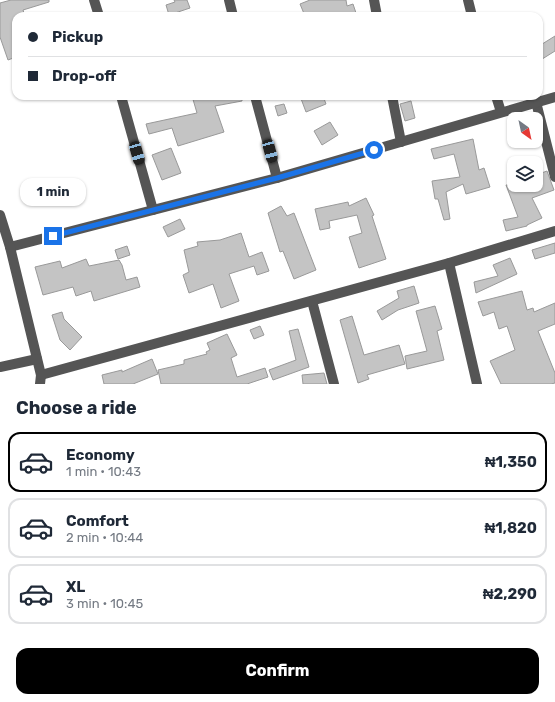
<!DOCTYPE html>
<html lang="en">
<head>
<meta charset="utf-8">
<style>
	body { margin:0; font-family:Rubik,sans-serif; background:#f2f2f3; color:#1f2937; height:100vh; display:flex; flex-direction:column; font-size:15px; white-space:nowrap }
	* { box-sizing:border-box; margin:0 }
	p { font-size:13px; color:#747a83 }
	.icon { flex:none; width:22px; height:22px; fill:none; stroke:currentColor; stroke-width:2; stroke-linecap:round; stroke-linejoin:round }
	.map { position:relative; height:384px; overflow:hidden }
	.details { display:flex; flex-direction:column; background:#fff; flex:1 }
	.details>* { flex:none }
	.top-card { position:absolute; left:12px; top:12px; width:531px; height:88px; border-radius:12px; box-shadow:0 1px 3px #0004; display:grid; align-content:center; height:88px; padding:0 16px; background:#fff }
	.needle { width:26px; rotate:147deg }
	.fabs { position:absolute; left:507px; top:112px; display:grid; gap:8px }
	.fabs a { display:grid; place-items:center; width:36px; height:36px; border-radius:8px; background:#fff; box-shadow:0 1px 3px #0004; font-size:20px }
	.end { position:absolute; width:18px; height:18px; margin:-9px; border:5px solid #1a73e8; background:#fff; box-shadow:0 0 0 2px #fff }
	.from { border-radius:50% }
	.bubble { position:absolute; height:28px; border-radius:12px; background:#fff; box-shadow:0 1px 3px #0004; font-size:13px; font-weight:700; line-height:28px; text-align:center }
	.car { position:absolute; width:12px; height:24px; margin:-12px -6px; border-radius:5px; box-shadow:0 0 3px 1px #0007; background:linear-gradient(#222 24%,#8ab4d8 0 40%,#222 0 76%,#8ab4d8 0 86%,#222 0) }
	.top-card b { display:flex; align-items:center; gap:14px; height:38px; font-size:15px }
	.top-card b+b { border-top:1px solid #e0e1e3 }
	.top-card i { width:10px; height:10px; background:#1f2937 }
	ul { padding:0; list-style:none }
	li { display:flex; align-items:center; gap:12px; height:60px; margin:0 8px 6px; padding:0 8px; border:2px solid #e0e1e3; border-radius:12px }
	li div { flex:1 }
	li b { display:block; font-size:15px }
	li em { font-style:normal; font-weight:700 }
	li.on { border-color:#000 }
	li>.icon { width:36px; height:36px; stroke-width:1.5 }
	h2 { padding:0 16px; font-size:18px; line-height:48px }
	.action { display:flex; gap:8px; margin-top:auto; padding:8px 16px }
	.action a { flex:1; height:46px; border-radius:12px; background:#000; color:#fff; font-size:16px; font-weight:700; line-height:46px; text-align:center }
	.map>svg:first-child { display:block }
	.building { fill:#c4c4c4; stroke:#999 }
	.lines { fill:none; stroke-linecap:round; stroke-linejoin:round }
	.minor { stroke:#555; stroke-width:10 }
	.route { stroke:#1a73e8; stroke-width:5 }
</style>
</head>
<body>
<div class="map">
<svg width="555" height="384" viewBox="0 0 555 384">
	<rect width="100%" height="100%" fill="#fff"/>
	<g class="building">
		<polygon points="11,0 49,0 49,2 23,10 25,16 16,16 16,57 8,60 0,37 0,3"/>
		<polygon points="174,0 187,0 190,8 169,15 166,5 175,2"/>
		<polygon points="310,0 346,0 347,6 353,4 357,16 305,16 300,4"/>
		<polygon points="555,36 555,51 539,61 539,46"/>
		<polygon points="192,96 242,96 242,101 215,106 224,132 178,146 172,128 149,134 146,124 197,113"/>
		<polygon points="300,96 323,96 326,104 306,112"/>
		<polygon points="411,101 415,118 405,121 400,104"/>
		<polygon points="284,104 287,113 278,116 275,106"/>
		<polygon points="330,122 338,135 322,145 314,131"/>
		<polygon points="473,139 479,170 484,168 490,187 466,194 463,184 446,192 450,219 444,220 438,199 435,199 432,181 460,177 454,154 434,159 431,149"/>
		<polygon points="171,148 181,173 162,180 152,155"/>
		<polygon points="547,171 554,190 532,198 542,218 527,225 527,226 506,231 503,220 518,217 506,185 536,185 536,175"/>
		<polygon points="366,198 374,215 372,216 386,259 359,268 349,237 362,233 357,215 329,221 330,228 320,230 315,209 348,202 349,206"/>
		<polygon points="281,206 287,216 294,213 316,270 294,279 283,251 280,252 268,213"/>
		<polygon points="180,219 185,229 168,237 163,227"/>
		<polygon points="241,233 249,257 262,252 269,271 257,275 254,266 229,274 239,301 221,308 213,284 189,293 183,275 189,272 184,250 198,246 197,242 220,240"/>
		<polygon points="555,243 555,253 535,259 532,250"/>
		<polygon points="127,246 130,255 118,259 115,250"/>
		<polygon points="510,258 517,274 476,293 474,282 498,276 493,265"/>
		<polygon points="86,259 89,266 119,260 122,265 126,280 137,277 140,287 94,301 91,291 76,296 73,287 43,295 35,267 60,261 62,268"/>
		<polygon points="414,286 419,303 398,310 382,320 377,311 399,298 397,291"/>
		<polygon points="522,291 527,310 533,308 534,312 555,303 555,324 538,331 555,373 555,383 551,384 501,384 490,361 515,350 507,326 499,329 494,312 483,316 478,302"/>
		<polygon points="435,306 442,329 437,331 444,360 407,369 405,356 427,351 416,311"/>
		<polygon points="62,312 64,319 82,337 70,350 60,340 52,315"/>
		<polygon points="352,316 364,355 399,345 405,364 367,375 369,379 358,383 340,320"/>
		<polygon points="260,326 264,335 254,339 250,330"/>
		<polygon points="298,329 309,367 273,380 269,370 296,360 289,331"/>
		<polygon points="227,334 237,355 231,358 237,377 265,368 268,377 247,384 161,384 158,370 184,364 184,360 207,354 206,352 210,350 207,343"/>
		<polygon points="152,359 158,374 133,384 104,384 102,375 122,370 122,372"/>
		<polygon points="324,373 327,384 303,384 302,375"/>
	</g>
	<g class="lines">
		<g class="minor">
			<polyline points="94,0 99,16"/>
			<polyline points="229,0 233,16"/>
			<polyline points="374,0 377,16"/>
			<polyline points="468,0 472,16"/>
			<polyline points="121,96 153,210"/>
			<polyline points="255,96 277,178"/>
			<polyline points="392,96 401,142"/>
			<polyline points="496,96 501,112"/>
			<polyline points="536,102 555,177"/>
			<polyline points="0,215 10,247 277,178 555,97"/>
			<polyline points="10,247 41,375 40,384"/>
			<polyline points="449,263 477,384"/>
			<polyline points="312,301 334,384"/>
			<polyline points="0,367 37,359"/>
			<polyline points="41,375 449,263 555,231"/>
		</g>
	</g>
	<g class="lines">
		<polyline class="route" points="53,236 277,178 374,150"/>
	</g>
</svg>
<div class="fabs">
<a><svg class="needle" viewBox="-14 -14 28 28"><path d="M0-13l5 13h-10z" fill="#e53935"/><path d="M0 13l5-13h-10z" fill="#747a83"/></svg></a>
<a><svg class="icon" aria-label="layers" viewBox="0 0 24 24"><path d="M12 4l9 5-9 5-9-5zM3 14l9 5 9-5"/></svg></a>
</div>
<i class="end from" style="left:374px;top:150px"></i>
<i class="end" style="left:53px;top:236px"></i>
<div class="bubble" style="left:20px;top:178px;width:66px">1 min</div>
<i class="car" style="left:270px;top:151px;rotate:165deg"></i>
<i class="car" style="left:137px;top:153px;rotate:164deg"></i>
<div class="top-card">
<b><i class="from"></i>Pickup</b>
<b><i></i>Drop-off</b>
</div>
</div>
<section class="details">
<h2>Choose a ride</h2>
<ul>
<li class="on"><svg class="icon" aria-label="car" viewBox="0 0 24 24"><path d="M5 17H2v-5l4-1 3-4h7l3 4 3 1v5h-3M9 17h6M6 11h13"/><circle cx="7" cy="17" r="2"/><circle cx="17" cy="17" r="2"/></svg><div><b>Economy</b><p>1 min · 10:43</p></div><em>₦1,350</em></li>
<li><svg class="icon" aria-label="car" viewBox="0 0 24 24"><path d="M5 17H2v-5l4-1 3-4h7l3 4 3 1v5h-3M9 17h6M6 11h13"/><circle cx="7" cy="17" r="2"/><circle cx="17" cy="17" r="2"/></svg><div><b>Comfort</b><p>2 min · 10:44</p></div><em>₦1,820</em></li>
<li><svg class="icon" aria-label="car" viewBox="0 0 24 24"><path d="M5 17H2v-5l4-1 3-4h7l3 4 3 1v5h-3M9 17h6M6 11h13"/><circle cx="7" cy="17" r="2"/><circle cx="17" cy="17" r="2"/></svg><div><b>XL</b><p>3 min · 10:45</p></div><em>₦2,290</em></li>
</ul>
<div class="action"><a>Confirm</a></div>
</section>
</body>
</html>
